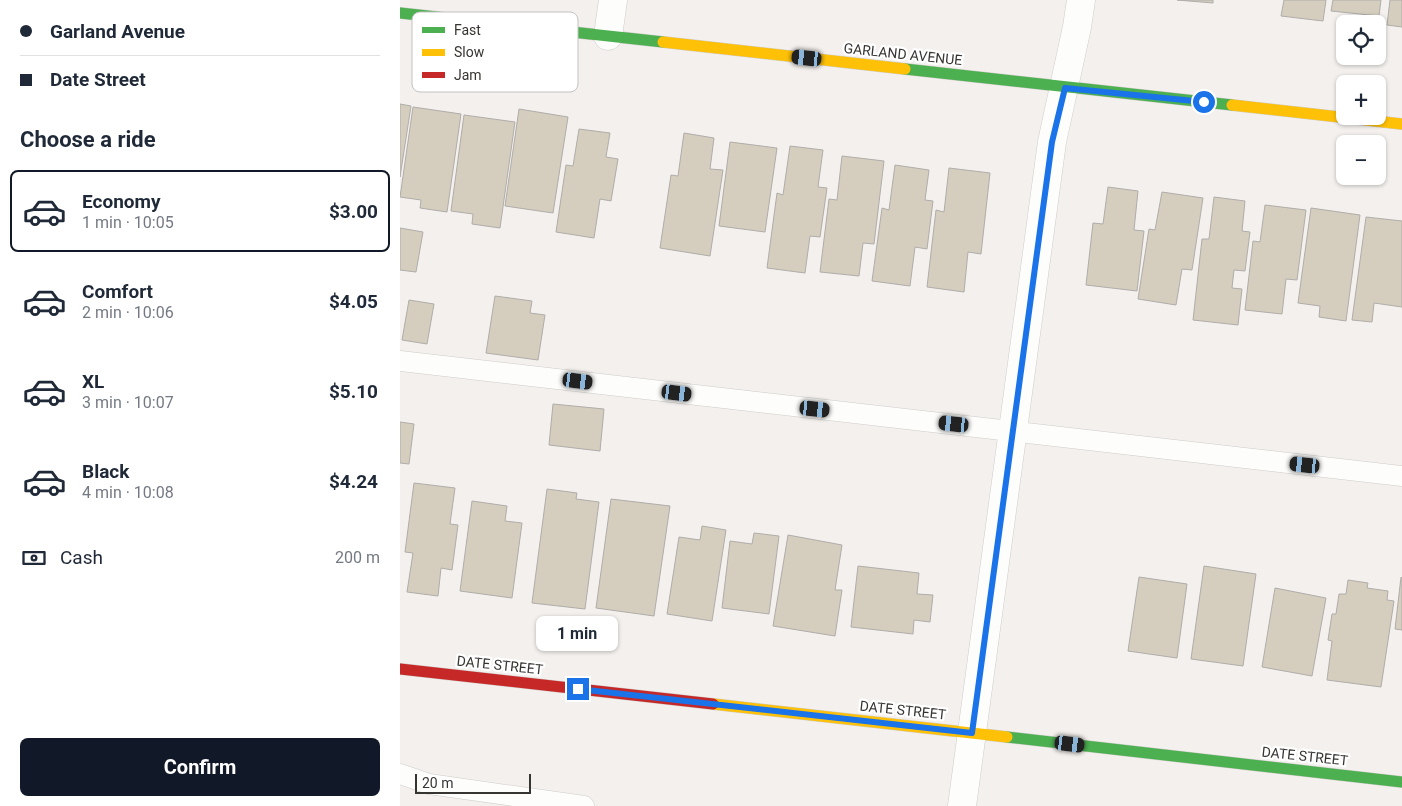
<!DOCTYPE html>
<html lang="en">
<head>
<meta charset="utf-8">
<style>
	body { margin:0; font-family:Roboto,sans-serif; background:#f2f2f3; color:#1f2937; height:100vh; display:flex; flex-direction:column; font-size:19px; white-space:nowrap }
	* { box-sizing:border-box; margin:0 }
	p { font-size:16px; color:#747a83 }
	.icon { flex:none; width:28px; height:28px; fill:none; stroke:currentColor; stroke-width:2; stroke-linecap:round; stroke-linejoin:round }
	.map { position:relative; flex:1; overflow:hidden }
	.panel { display:flex; flex-direction:column; background:#fff; width:400px }
	.panel>* { flex:none }
	.top-card { display:grid; align-content:center; height:110px; padding:0 20px; background:#fff }
	.controls { position:absolute; left:936px; top:15px; display:grid; gap:10px }
	.controls a { display:grid; place-items:center; width:50px; height:50px; border-radius:8px; background:#fff; box-shadow:0 1px 4px #0004; font-size:25px }
	.scale { position:absolute; left:15px; bottom:12px; width:116px; box-sizing:border-box; padding-left:5px; border:2px solid #373532; border-top:0; font-size:14px; line-height:18px; white-space:nowrap; color:#373532; -webkit-text-stroke:4px #fff; paint-order:stroke }
	.end { position:absolute; width:22px; height:22px; margin:-11px; border:6px solid #1a73e8; background:#fff; box-shadow:0 0 0 2px #fff }
	.from { border-radius:50% }
	.bubble { position:absolute; height:35px; border-radius:8px; background:#fff; box-shadow:0 1px 4px #0004; font-size:16px; font-weight:700; line-height:35px; text-align:center }
	.car { position:absolute; width:15px; height:30px; margin:-15px -8px; border-radius:6px; box-shadow:0 0 4px 1px #0007; background:linear-gradient(#222 24%,#8ab4d8 0 40%,#222 0 76%,#8ab4d8 0 86%,#222 0) }
	.top-card b { display:flex; align-items:center; gap:18px; height:48px; font-size:19px }
	.top-card b+b { border-top:1px solid #e0e1e3 }
	.top-card i { width:12px; height:12px; background:#1f2937 }
	ul { padding:0; list-style:none }
	li { display:flex; align-items:center; gap:15px; height:82px; margin:0 10px 8px; padding:0 10px; border:2px solid transparent; border-radius:8px }
	li div { flex:1 }
	li b { display:block; font-size:19px }
	li em { font-style:normal; font-weight:700 }
	li.current { border-color:#111827 }
	li>.icon { width:45px; height:45px; stroke-width:1.5 }
	h2 { padding:0 20px; font-size:22px; line-height:60px }
	.pay { display:flex; align-items:center; gap:12px; height:55px; padding:0 20px; font-size:19px }
	.pay p { margin-inline-start:auto }
	.cta { display:flex; gap:10px; margin-top:auto; padding:10px 20px }
	.cta a { flex:1; height:58px; border-radius:8px; background:#111827; color:#fff; font-size:20px; font-weight:700; line-height:58px; text-align:center }
	main { display:flex; flex:1; min-height:0 }
	.map>svg:first-child { display:block }
	.building { fill:#d5cdbe; stroke:#afadaa }
	.lines { fill:none; stroke-linecap:round; stroke-linejoin:round }
	.lane-casing { stroke:#cfccca; stroke-width:21 }
	.street-casing { stroke:#cfccca; stroke-width:29 }
	.fast-casing { stroke:#cfccca; stroke-width:12 }
	.slow-casing { stroke:#cfccca; stroke-width:12 }
	.jam-casing { stroke:#cfccca; stroke-width:12 }
	.lane { stroke:#fdfdfc; stroke-width:20 }
	.street { stroke:#fdfdfc; stroke-width:28 }
	.fast { stroke:#4caf50; stroke-width:11 }
	.slow { stroke:#ffc107; stroke-width:11 }
	.jam { stroke:#c62828; stroke-width:11 }
	.route { stroke:#1a73e8; stroke-width:6 }
	.labels { text-anchor:middle; stroke-width:4.5; stroke-linejoin:round; paint-order:stroke }
	.street-label { font-size:14px; fill:#373532; stroke:#fff }
	.key { fill:#fff; stroke:#c3c2c2; stroke-width:1 }
	.key-label { font-size:14px; fill:#373532 }
</style>
</head>
<body>
<main>
<section class="panel">
<div class="top-card">
<b><i class="from"></i>Garland Avenue</b>
<b><i></i>Date Street</b>
</div>
<h2>Choose a ride</h2>
<ul>
<li class="current"><svg class="icon" aria-label="car" viewBox="0 0 24 24"><path d="M5 17H2v-5l4-1 3-4h7l3 4 3 1v5h-3M9 17h6M6 11h13"/><circle cx="7" cy="17" r="2"/><circle cx="17" cy="17" r="2"/></svg><div><b>Economy</b><p>1 min · 10:05</p></div><em>$3.00</em></li>
<li><svg class="icon" aria-label="car" viewBox="0 0 24 24"><path d="M5 17H2v-5l4-1 3-4h7l3 4 3 1v5h-3M9 17h6M6 11h13"/><circle cx="7" cy="17" r="2"/><circle cx="17" cy="17" r="2"/></svg><div><b>Comfort</b><p>2 min · 10:06</p></div><em>$4.05</em></li>
<li><svg class="icon" aria-label="car" viewBox="0 0 24 24"><path d="M5 17H2v-5l4-1 3-4h7l3 4 3 1v5h-3M9 17h6M6 11h13"/><circle cx="7" cy="17" r="2"/><circle cx="17" cy="17" r="2"/></svg><div><b>XL</b><p>3 min · 10:07</p></div><em>$5.10</em></li>
<li><svg class="icon" aria-label="car" viewBox="0 0 24 24"><path d="M5 17H2v-5l4-1 3-4h7l3 4 3 1v5h-3M9 17h6M6 11h13"/><circle cx="7" cy="17" r="2"/><circle cx="17" cy="17" r="2"/></svg><div><b>Black</b><p>4 min · 10:08</p></div><em>$4.24</em></li>
</ul>
<div class="pay"><svg class="icon" aria-label="cash" viewBox="0 0 24 24"><path d="M3 7h18v10H3z"/><circle cx="12" cy="12" r="2"/></svg>Cash<p>200 m</p></div>
<div class="cta"><a>Confirm</a></div>
</section>
<div class="map">
<svg width="1002" height="806" viewBox="0 0 1002 806">
	<rect width="100%" height="100%" fill="#f3f0ed"/>
	<g class="building">
		<polygon points="777,0 813,0 813,3"/>
		<polygon points="884,0 926,0 923,21 881,16"/>
		<polygon points="933,0 981,0 979,16 931,11"/>
		<polygon points="990,0 1002,0 1002,27 987,25"/>
		<polygon points="0,104 11,106 0,177"/>
		<polygon points="13,107 61,114 47,212 20,208 21,200 0,197"/>
		<polygon points="119,109 168,117 153,213 105,206"/>
		<polygon points="64,115 115,122 100,228 72,224 73,214 51,211"/>
		<polygon points="179,129 210,133 206,157 218,159 211,201 200,199 194,238 156,232 166,165 173,166"/>
		<polygon points="284,133 314,138 310,169 323,170 310,256 260,248 271,175 278,176"/>
		<polygon points="330,142 377,148 365,232 319,226"/>
		<polygon points="390,146 423,150 418,187 427,188 420,237 410,236 405,273 367,268 377,193 383,195"/>
		<polygon points="442,156 484,161 474,244 463,243 459,276 420,272 429,199 437,200"/>
		<polygon points="495,165 529,170 525,200 533,201 527,249 515,247 510,286 472,281 482,208 489,210"/>
		<polygon points="549,168 590,173 581,254 568,252 564,292 527,287 536,210 544,212"/>
		<polygon points="708,187 738,191 734,230 744,231 737,291 686,285 693,223 703,224"/>
		<polygon points="762,192 803,198 792,270 782,269 776,305 738,299 749,229 755,230"/>
		<polygon points="814,197 845,201 842,231 850,232 845,271 834,270 832,288 842,289 838,325 793,320 802,239 809,239"/>
		<polygon points="865,205 906,210 897,280 886,279 882,314 845,310 853,241 860,242"/>
		<polygon points="911,208 960,215 946,321 919,317 920,306 898,303"/>
		<polygon points="966,217 1002,221 1002,307 974,303 972,322 952,320"/>
		<polygon points="0,228 23,232 16,272 0,270"/>
		<polygon points="95,296 132,301 130,313 145,315 138,360 86,353"/>
		<polygon points="9,300 34,304 27,344 2,340"/>
		<polygon points="153,404 204,409 200,451 149,445"/>
		<polygon points="0,422 14,424 9,464 0,463"/>
		<polygon points="14,483 55,488 50,524 58,525 52,570 41,568 38,596 7,592 13,553 5,552"/>
		<polygon points="147,489 177,493 176,499 199,502 185,609 132,603"/>
		<polygon points="211,499 270,506 254,616 196,608"/>
		<polygon points="72,501 107,506 105,521 122,523 112,598 60,591"/>
		<polygon points="302,526 326,530 312,621 267,614 279,537 300,540"/>
		<polygon points="354,533 379,536 369,614 322,608 330,541 352,544"/>
		<polygon points="388,535 442,545 435,590 442,590 435,636 373,626"/>
		<polygon points="458,566 519,573 517,594 533,595 530,622 514,620 513,634 451,627"/>
		<polygon points="804,566 856,574 843,666 791,659"/>
		<polygon points="739,577 787,584 777,658 728,651"/>
		<polygon points="1001,577 1002,578 1002,630 995,629"/>
		<polygon points="948,580 968,583 967,588 988,591 987,600 994,601 981,687 927,680 932,641 928,640 932,614 936,614 939,594 946,594"/>
		<polygon points="875,588 926,598 912,676 862,667"/>
	</g>
	<g class="lines">
		<g class="lane-casing">
			<g id="lane">
				<polyline points="0,361 1002,476"/>
				<polyline points="0,774 29,784 184,806"/>
			</g>
		</g>
		<g class="street-casing">
			<g id="street">
				<polyline points="208,36 213,0"/>
				<polyline points="562,806 652,142 677,27 681,0"/>
			</g>
		</g>
		<g class="fast-casing">
			<g id="fast">
				<polyline points="0,13 263,42"/>
				<polyline points="505,69 832,105"/>
				<polyline points="607,737 1002,782"/>
			</g>
		</g>
		<g class="slow-casing">
			<g id="slow">
				<polyline points="263,42 505,69"/>
				<polyline points="832,105 1002,124"/>
				<polyline points="313,704 607,737"/>
			</g>
		</g>
		<g class="jam-casing">
			<polyline id="jam" points="0,669 313,704"/>
		</g>
		<use href="#lane" class="lane"/>
		<use href="#street" class="street"/>
		<use href="#fast" class="fast"/>
		<use href="#slow" class="slow"/>
		<use href="#jam" class="jam"/>
	</g>
	<g class="lines">
		<polyline class="route" points="178,689 572,733 652,142 665,88 804,102"/>
	</g>
	<g class="labels">
		<g class="street-label">
			<text transform="translate(503 54) rotate(6)" y="5">GARLAND AVENUE</text>
			<text transform="translate(100 665) rotate(6)" y="5">DATE STREET</text>
			<text transform="translate(503 710) rotate(6)" y="5">DATE STREET</text>
			<text transform="translate(905 756) rotate(6)" y="5">DATE STREET</text>
		</g>
	</g>
	<rect x="12" y="12" width="166" height="80" rx="8" class="key"/>
	<rect x="22" y="27" width="23" height="6" fill="#4caf50"/>
	<rect x="22" y="49" width="23" height="7" fill="#ffc107"/>
	<rect x="22" y="72" width="23" height="6" fill="#c62828"/>
	<g class="key-label">
		<text x="54" y="35">Fast</text>
		<text x="54" y="57">Slow</text>
		<text x="54" y="80">Jam</text>
	</g>
</svg>
<div class="controls">
<a><svg class="icon" aria-label="locate" viewBox="0 0 24 24"><circle cx="12" cy="12" r="6"/><path d="M12 2v4M12 18v4M2 12h4M18 12h4"/></svg></a>
<a>+</a>
<a>−</a>
</div>
<div class="scale">20 m</div>
<i class="end from" style="left:804px;top:102px"></i>
<i class="end" style="left:178px;top:689px"></i>
<div class="bubble" style="left:136px;top:616px;width:82px">1 min</div>
<i class="car" style="left:407px;top:58px;rotate:276deg"></i>
<i class="car" style="left:178px;top:381px;rotate:97deg"></i>
<i class="car" style="left:277px;top:393px;rotate:97deg"></i>
<i class="car" style="left:415px;top:409px;rotate:96deg"></i>
<i class="car" style="left:554px;top:424px;rotate:276deg"></i>
<i class="car" style="left:905px;top:465px;rotate:276deg"></i>
<i class="car" style="left:670px;top:744px;rotate:97deg"></i>
</div>
</main>
</body>
</html>
